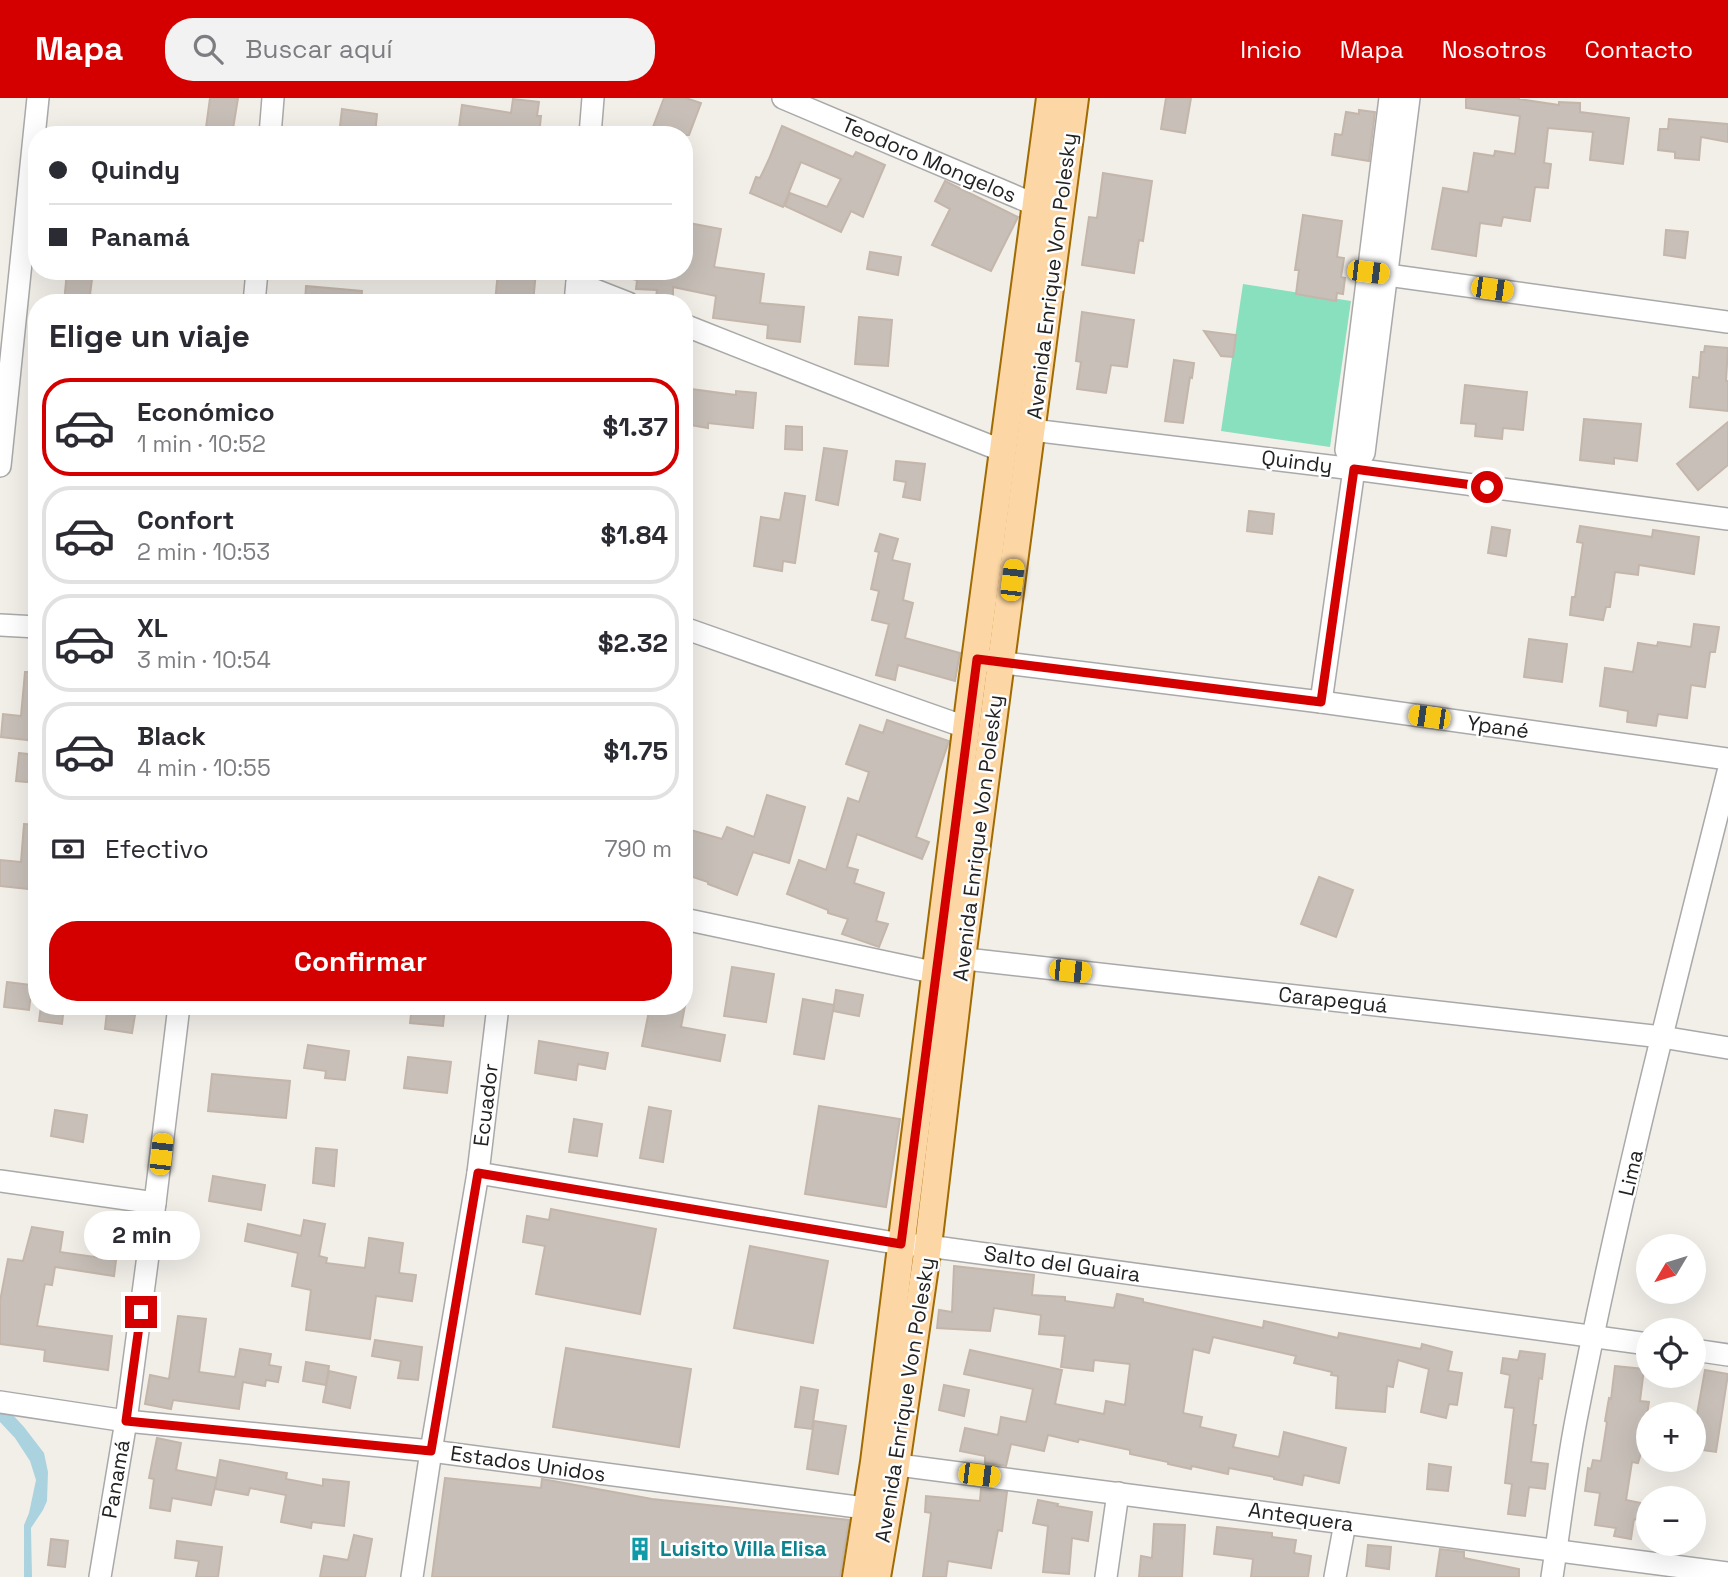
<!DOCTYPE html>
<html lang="es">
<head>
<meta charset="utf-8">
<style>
	body { margin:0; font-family:"Space Grotesk",sans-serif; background:#f2f2f3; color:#2b2b33; height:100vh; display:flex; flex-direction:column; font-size:26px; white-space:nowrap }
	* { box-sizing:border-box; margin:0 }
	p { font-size:23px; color:#7c7c81 }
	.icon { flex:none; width:38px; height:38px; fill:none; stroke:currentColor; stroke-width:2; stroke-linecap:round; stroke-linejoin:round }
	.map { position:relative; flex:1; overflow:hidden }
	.side { position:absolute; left:28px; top:196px; width:665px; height:721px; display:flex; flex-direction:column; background:#fff; border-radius:28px; box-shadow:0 7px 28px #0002 }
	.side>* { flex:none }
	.top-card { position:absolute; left:28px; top:28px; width:665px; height:154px; border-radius:28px; box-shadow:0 7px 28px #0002; display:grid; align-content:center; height:154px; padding:0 21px; background:#fff }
	.needle { width:46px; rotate:232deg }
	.tools { position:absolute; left:1636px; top:1136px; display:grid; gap:14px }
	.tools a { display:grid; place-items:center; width:70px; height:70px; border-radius:50%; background:#fff; box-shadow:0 7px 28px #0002; font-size:35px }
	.end { position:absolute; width:32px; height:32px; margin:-16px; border:9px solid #d40000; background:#fff; box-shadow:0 0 0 4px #fff }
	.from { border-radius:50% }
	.bubble { position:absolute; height:49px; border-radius:24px; background:#fff; box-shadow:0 7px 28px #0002; font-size:23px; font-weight:700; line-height:49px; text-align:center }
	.car { position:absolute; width:21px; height:42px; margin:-21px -10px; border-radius:9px; box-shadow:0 0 5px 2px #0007; background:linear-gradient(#f5c518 24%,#345 0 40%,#f5c518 0 76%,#345 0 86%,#f5c518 0) }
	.top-card b { display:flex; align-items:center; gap:24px; height:66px; font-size:26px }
	.top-card b+b { border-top:2px solid #e1e1e2 }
	.top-card i { width:18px; height:18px; background:#2b2b33 }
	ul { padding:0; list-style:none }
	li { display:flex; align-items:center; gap:21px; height:98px; margin:0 14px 10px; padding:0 7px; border:4px solid #e1e1e2; border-radius:28px }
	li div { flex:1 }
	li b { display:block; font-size:26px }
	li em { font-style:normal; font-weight:700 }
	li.current { border-color:#d40000 }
	li>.icon { width:63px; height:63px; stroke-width:1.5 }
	h2 { padding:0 21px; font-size:32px; line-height:84px }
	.pay { display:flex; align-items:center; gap:18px; height:77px; padding:0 21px; font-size:26px }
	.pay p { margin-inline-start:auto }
	.action { display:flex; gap:14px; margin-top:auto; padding:14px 21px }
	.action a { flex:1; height:80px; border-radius:28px; background:#d40000; color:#fff; font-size:28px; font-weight:700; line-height:80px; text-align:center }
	header { display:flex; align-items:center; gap:42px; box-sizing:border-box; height:98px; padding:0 35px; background:#d40000; color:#fff }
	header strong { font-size:33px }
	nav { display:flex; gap:38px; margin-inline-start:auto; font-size:24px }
	.search { width:490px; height:63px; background:#f2f2f3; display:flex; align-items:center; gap:18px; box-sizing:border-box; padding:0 24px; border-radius:28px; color:#7c7c81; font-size:26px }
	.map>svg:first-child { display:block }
	.pitch { fill:#88e0be }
	.water { fill:#aad3df }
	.building { fill:#c7bfb8; stroke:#c4b6ab; stroke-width:2 }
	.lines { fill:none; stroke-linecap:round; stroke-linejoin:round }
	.minor-casing { stroke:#a9a9a9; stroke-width:24 }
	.major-casing { stroke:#a06b00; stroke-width:30 }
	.minor { stroke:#fff; stroke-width:21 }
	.major { stroke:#fcd6a4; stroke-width:26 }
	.route { stroke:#d40000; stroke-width:9 }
	.labels { text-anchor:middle; stroke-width:5; stroke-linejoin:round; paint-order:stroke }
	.street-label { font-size:21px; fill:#222; stroke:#fff }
	.culture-label { font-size:21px; font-weight:bold; fill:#0d838f; stroke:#fff; text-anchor:start }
</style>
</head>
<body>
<header>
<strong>Mapa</strong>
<div class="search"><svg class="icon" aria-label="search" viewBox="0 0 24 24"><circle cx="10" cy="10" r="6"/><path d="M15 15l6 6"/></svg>Buscar aquí</div>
<nav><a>Inicio</a><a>Mapa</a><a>Nosotros</a><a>Contacto</a></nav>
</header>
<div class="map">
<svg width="1728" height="1479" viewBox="0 0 1728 1479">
	<rect width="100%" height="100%" fill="#f2efe9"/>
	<polygon class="pitch" points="1243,186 1351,203 1330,349 1221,333"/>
	<polygon class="water" points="0,1303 24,1329 44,1355 48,1374 47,1403 43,1412 31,1430 32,1479 24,1479 24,1427 29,1415 36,1382 30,1363 15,1340 0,1324"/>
	<g class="building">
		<polygon points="210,0 238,0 232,37 205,37"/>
		<polygon points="664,0 686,0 701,5 689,37 650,37"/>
		<polygon points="1166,0 1191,0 1185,35 1161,31"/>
		<polygon points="1466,0 1519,0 1519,1 1559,7 1559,4 1580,5 1580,14 1629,20 1623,66 1590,62 1593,34 1548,30 1544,65 1551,66 1548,90 1535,89 1530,123 1503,119 1501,128 1480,125 1476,158 1432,151 1443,90 1468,94 1474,55 1494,58 1495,53 1515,56 1520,18 1466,10"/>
		<polygon points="513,1 539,4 537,18 541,18 539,37 458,37 462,7 511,15"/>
		<polygon points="342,11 377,16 375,37 339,37"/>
		<polygon points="1359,12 1375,14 1369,63 1332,57 1335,36 1342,37 1346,14 1359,16"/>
		<polygon points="1669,21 1728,26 1728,44 1701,39 1699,62 1675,60 1675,54 1658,52 1660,31 1668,31"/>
		<polygon points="782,28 853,59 856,54 885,67 863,119 851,113 841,134 785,108 790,95 827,109 841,81 801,64 783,109 750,95 756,79 760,80 769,61"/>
		<polygon points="1103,75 1152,83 1143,143 1139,142 1134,175 1082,167 1089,119 1097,120"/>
		<polygon points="945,83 1018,119 991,173 932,147 950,111 935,103"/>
		<polygon points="1303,117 1342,123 1337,159 1344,160 1341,179 1345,180 1343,196 1337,195 1336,203 1296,196 1299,172 1295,172"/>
		<polygon points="689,125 721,131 714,169 764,176 760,205 804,209 800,244 767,240 768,227 713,220 716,198 673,189 673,200 656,199 657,192 636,191 637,182 632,181 633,173 684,173 684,149"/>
		<polygon points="1666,132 1688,134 1685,160 1664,157"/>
		<polygon points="870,154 901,159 898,177 867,171"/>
		<polygon points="67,173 93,173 89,205 64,205"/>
		<polygon points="498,173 536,173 533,205 495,205"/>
		<polygon points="306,188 362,193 361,205 305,205"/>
		<polygon points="1082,214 1134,222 1127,269 1111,267 1106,295 1077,291 1081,264 1076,263"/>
		<polygon points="859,219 892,222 888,268 855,266"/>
		<polygon points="1204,233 1236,237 1233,259 1221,258"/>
		<polygon points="1705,248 1728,250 1726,283 1728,283 1728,313 1690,309 1693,279 1699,280 1701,254 1704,254"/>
		<polygon points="1174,262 1194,265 1192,280 1190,279 1183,325 1165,323"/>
		<polygon points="1465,287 1527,294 1523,332 1503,330 1502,341 1475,338 1476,326 1461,325"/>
		<polygon points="684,290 736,297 736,293 756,295 753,330 708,325 708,330 690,327 691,321 684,320"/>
		<polygon points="1584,321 1641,326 1637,363 1614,360 1614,366 1580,362"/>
		<polygon points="1728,324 1728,367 1698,392 1677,366"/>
		<polygon points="786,328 802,329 802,352 785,351"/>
		<polygon points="824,350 847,353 838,407 816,402"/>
		<polygon points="896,363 925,366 920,402 903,399 906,384 894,382"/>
		<polygon points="785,395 805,398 795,465 783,463 782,473 754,468 761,419 780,422"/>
		<polygon points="1249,413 1274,416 1272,436 1247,433"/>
		<polygon points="1580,428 1652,439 1653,432 1699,439 1694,476 1639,467 1638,477 1615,474 1610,509 1606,509 1603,522 1570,517 1572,499 1575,499 1583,445 1577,444"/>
		<polygon points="1492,429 1510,432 1506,458 1488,455"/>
		<polygon points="880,436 898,441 892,462 910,466 903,502 913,505 905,540 960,555 955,583 898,567 895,582 876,577 889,526 872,522 879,493 871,491 879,454 875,453"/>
		<polygon points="1694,526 1719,529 1715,554 1710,554 1705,589 1691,587 1687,620 1658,616 1656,628 1627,624 1628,613 1600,608 1605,570 1633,574 1638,545 1657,548 1658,544 1691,549"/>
		<polygon points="1529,541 1567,546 1562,584 1524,579"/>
		<polygon points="25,574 37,574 37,624 35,643 1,639 3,616 21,618"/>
		<polygon points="887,622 949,643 916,739 929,744 922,761 857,736 847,769 858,772 854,785 884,795 876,823 888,826 879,849 842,836 848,821 828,815 828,812 787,796 799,762 826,772 848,700 859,704 869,674 846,666 860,627 883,635"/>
		<polygon points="19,655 37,657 37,685 16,683"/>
		<polygon points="767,697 805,709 789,765 753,754 737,797 708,786 708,784 684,776 684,730 722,741 727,729 754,739"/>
		<polygon points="24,726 37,727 37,792 0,788 0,762 21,764"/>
		<polygon points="1319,779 1353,792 1336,839 1301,826"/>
		<polygon points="732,869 774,876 766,924 724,918"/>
		<polygon points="7,884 32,887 29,912 4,909"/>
		<polygon points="836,892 863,897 859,918 833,913"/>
		<polygon points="803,901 834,907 824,961 794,956"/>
		<polygon points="41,908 64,908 62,926 39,923"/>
		<polygon points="412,908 445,908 443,928 410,925"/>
		<polygon points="650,908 685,908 681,929 725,937 720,963 642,948"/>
		<polygon points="107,913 135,917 132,935 105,931"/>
		<polygon points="539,943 608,955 605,971 578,966 576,982 535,975"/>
		<polygon points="308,947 349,953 345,982 325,980 326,973 304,970"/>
		<polygon points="408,959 451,964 447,995 404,990"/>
		<polygon points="212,976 290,983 286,1020 208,1013"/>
		<polygon points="819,1008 900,1021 886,1109 805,1096"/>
		<polygon points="649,1009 671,1013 663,1064 640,1060"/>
		<polygon points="55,1012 87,1017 83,1044 51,1038"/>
		<polygon points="574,1021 602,1026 597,1058 569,1054"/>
		<polygon points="316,1050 337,1052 334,1088 313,1085"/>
		<polygon points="213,1078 265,1087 261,1112 209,1103"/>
		<polygon points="551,1111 656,1131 640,1216 536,1196 545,1148 523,1144 527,1118 549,1122"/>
		<polygon points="304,1122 325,1126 319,1158 327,1160 326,1165 365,1170 369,1140 403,1145 399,1175 416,1177 412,1203 376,1198 370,1241 306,1232 311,1192 292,1188 298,1155 245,1143 248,1126 301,1138"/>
		<polygon points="32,1129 63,1134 60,1154 116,1162 114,1178 55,1169 52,1187 45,1186 37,1228 112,1238 108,1272 44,1263 45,1252 0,1246 0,1203 8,1161 23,1163"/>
		<polygon points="750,1148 828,1163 813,1245 734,1230"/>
		<polygon points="954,1168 1034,1177 1032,1197 1065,1199 1065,1203 1114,1210 1117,1196 1143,1201 1143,1204 1263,1230 1264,1223 1338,1240 1339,1235 1421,1251 1422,1246 1452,1254 1448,1273 1462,1275 1457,1307 1449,1306 1446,1320 1421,1314 1429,1271 1398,1262 1393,1289 1387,1288 1385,1314 1336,1310 1338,1278 1331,1277 1332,1274 1294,1265 1296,1258 1213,1239 1209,1255 1193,1251 1183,1315 1202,1319 1200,1329 1236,1337 1233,1349 1279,1359 1284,1334 1346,1350 1339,1385 1304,1377 1302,1387 1274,1381 1274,1379 1229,1370 1228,1376 1192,1368 1191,1371 1168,1366 1168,1364 1130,1356 1130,1352 1079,1341 1078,1344 1048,1337 1044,1353 1011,1346 1006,1368 985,1365 985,1358 960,1353 965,1330 998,1337 1001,1319 1026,1324 1033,1291 964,1276 970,1252 1062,1272 1055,1306 1104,1316 1106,1303 1125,1307 1130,1266 1094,1262 1093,1273 1061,1269 1065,1238 1039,1236 1041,1217 994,1210 990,1233 937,1230 939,1212 952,1214"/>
		<polygon points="178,1218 206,1221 199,1274 235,1279 240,1251 271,1256 269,1267 281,1269 278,1284 266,1282 265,1288 243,1284 239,1311 173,1302 171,1311 145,1306 150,1277 169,1281"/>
		<polygon points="375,1242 422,1249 418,1282 398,1280 401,1263 372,1258"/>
		<polygon points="566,1250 691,1271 679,1349 553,1329"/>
		<polygon points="1520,1253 1545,1256 1542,1281 1539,1280 1533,1327 1536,1327 1531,1364 1548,1366 1545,1391 1529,1389 1525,1418 1508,1416 1512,1386 1505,1385 1514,1310 1505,1309 1510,1277 1501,1275 1503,1260 1518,1262"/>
		<polygon points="306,1264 329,1268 326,1287 303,1283"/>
		<polygon points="1615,1268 1644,1271 1640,1303 1649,1304 1641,1355 1638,1365 1632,1364 1626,1402 1641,1405 1638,1422 1634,1421 1631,1441 1614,1438 1616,1430 1595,1427 1600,1395 1585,1393 1588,1370 1591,1371 1593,1362 1601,1363 1607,1324 1605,1323 1609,1300 1611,1301"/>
		<polygon points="1705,1272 1728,1276 1716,1354 1694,1351 1694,1333"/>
		<polygon points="329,1273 356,1279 350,1310 323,1304"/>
		<polygon points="944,1287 969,1292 964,1318 939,1312"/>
		<polygon points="801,1289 818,1292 812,1331 795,1329"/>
		<polygon points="814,1323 846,1328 838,1376 807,1371"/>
		<polygon points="157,1340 181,1345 176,1372 217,1380 211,1407 172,1400 170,1413 150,1410 154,1381 149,1380"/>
		<polygon points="220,1362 287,1375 286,1381 323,1388 323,1381 349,1384 344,1428 312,1424 311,1430 281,1424 286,1397 250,1390 248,1397 215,1391"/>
		<polygon points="1429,1366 1451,1369 1448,1393 1427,1391"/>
		<polygon points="445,1380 541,1390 542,1381 652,1401 849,1422 840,1479 432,1479"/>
		<polygon points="981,1391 1007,1394 1002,1433 998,1432 991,1470 948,1463 946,1479 923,1479 931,1415 925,1414 926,1398 980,1403"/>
		<polygon points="1038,1402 1058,1406 1057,1408 1092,1414 1088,1443 1072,1440 1069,1476 1043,1474 1048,1428 1033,1425"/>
		<polygon points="1154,1426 1185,1427 1182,1479 1139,1479 1141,1458 1152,1460"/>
		<polygon points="1217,1429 1272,1435 1272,1439 1296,1442 1294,1455 1311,1458 1308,1479 1251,1479 1253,1461 1214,1456"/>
		<polygon points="354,1437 372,1441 365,1479 320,1479 324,1458 348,1462"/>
		<polygon points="51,1441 68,1443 65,1469 48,1467"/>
		<polygon points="177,1443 222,1449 218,1479 196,1479 199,1463 175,1460"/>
		<polygon points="1368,1447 1391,1449 1389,1471 1366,1468"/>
		<polygon points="1440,1451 1464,1454 1464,1460 1519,1471 1519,1479 1436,1479"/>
	</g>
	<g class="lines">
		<g class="minor-casing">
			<g id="minor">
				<polyline points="783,0 1036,107"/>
				<polyline points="270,37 273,0"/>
				<polyline points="590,37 593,0"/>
				<polyline points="1373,175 1728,224"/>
				<polyline points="577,185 628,205"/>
				<polyline points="254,205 257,173"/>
				<polyline points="575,205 578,173"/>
				<polyline points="684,227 1003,353"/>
				<polyline points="1032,332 1354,371 1728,421"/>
				<polyline points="0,368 38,0"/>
				<polyline points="1354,371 1346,352 1390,0"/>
				<polyline points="0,527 37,529"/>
				<polyline points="684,530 968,630"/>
				<polyline points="988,563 1321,604 1728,661"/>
				<polyline points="1321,604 1354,371 1364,355 1409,0"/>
				<polyline points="684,821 937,875"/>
				<polyline points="948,859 1662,939 1728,950"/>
				<polyline points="478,1075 901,1146 928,1148 1648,1246"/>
				<polyline points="0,1083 155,1105"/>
				<polyline points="1694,1252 1728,1257"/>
				<polyline points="0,1304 126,1323 431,1353 880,1412"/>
				<polyline points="883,1365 1728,1475"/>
				<polyline points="100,1479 126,1323 155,1105 179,908"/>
				<polyline points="412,1479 431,1353 478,1075 498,908"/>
				<polyline points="1106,1479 1118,1395"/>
				<polyline points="1335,1479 1345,1425"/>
				<path d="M1552,1479c8,-52 14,-105 24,-157 42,-217 98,-433 152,-648"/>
			</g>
		</g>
		<g class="major-casing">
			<g id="major">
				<polyline points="856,1479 874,1364 970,600 1050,0"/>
				<polyline points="877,1479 896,1367 928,1148 962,860 1075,0"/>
			</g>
		</g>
		<use href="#minor" class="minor"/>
		<use href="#major" class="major"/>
	</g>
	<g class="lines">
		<polyline class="route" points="141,1214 126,1323 431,1353 478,1075 901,1146 977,561 1321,604 1354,371 1487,389"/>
	</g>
	<defs>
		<g id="building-bare" transform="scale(1.89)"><path d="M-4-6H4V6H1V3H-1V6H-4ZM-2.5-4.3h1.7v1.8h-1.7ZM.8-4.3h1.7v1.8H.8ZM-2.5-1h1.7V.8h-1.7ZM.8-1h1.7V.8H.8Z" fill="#0f9aa8" stroke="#fff" stroke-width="2.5" paint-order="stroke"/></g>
	</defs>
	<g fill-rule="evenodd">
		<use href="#building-bare" x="640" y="1451"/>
	</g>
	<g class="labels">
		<g class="street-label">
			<text transform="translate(929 62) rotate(23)" y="7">Teodoro Mongelos</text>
			<text transform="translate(1052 178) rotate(-83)" y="7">Avenida Enrique Von Polesky</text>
			<text transform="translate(1297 364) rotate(7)" y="7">Quindy</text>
			<text transform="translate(1498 629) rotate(8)" y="7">Ypané</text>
			<text transform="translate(978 740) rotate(-83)" y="7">Avenida Enrique Von Polesky</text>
			<text transform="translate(1333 902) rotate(6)" y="7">Carapeguá</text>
			<text transform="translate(486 1007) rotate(-83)" y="7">Ecuador</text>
			<text transform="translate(1631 1075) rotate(-77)" y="7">Lima</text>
			<text transform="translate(1062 1166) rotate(8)" y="7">Salto del Guaira</text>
			<text transform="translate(905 1302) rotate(-81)" y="7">Avenida Enrique Von Polesky</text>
			<text transform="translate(528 1366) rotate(8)" y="7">Estados Unidos</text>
			<text transform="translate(116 1381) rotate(-80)" y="7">Panamá</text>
			<text transform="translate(1301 1419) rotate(8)" y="7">Antequera</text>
		</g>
		<g class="culture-label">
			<text x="660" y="1458">Luisito Villa Elisa</text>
		</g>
	</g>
</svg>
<div class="tools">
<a><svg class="needle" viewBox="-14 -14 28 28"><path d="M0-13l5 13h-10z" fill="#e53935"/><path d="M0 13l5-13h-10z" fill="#7c7c81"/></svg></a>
<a><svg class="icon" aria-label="locate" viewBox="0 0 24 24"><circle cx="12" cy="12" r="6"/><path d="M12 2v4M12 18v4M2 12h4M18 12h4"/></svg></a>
<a>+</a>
<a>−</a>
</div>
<i class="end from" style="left:1487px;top:389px"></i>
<i class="end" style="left:141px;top:1214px"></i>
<div class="bubble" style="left:84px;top:1113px;width:116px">2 min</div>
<i class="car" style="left:1368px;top:174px;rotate:97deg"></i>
<i class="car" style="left:1492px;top:191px;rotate:98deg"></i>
<i class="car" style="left:1012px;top:482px;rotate:7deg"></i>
<i class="car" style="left:1429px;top:619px;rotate:278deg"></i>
<i class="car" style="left:1070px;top:873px;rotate:96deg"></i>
<i class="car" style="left:161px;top:1056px;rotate:6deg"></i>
<i class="car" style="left:979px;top:1377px;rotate:97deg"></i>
<div class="top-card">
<b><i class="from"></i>Quindy</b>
<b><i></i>Panamá</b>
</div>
<section class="side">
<h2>Elige un viaje</h2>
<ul>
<li class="current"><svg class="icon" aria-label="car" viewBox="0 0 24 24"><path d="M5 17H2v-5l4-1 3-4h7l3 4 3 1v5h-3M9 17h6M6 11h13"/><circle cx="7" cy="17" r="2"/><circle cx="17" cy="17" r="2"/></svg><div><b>Económico</b><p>1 min · 10:52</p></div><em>$1.37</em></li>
<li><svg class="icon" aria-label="car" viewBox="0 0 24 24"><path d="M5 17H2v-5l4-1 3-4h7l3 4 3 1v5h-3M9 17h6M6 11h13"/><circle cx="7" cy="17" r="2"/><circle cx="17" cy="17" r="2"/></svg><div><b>Confort</b><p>2 min · 10:53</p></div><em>$1.84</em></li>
<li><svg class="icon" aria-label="car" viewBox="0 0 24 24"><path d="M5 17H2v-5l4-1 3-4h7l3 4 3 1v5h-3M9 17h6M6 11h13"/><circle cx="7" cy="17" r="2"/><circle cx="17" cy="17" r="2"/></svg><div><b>XL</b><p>3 min · 10:54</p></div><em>$2.32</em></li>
<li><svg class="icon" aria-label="car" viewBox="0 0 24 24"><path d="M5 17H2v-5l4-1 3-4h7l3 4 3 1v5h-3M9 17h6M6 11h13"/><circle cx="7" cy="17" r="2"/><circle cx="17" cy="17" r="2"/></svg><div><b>Black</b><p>4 min · 10:55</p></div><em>$1.75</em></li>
</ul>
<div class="pay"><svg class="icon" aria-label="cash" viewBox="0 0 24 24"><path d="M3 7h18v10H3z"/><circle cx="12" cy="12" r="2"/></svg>Efectivo<p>790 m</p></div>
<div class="action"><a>Confirmar</a></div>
</section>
</div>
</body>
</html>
